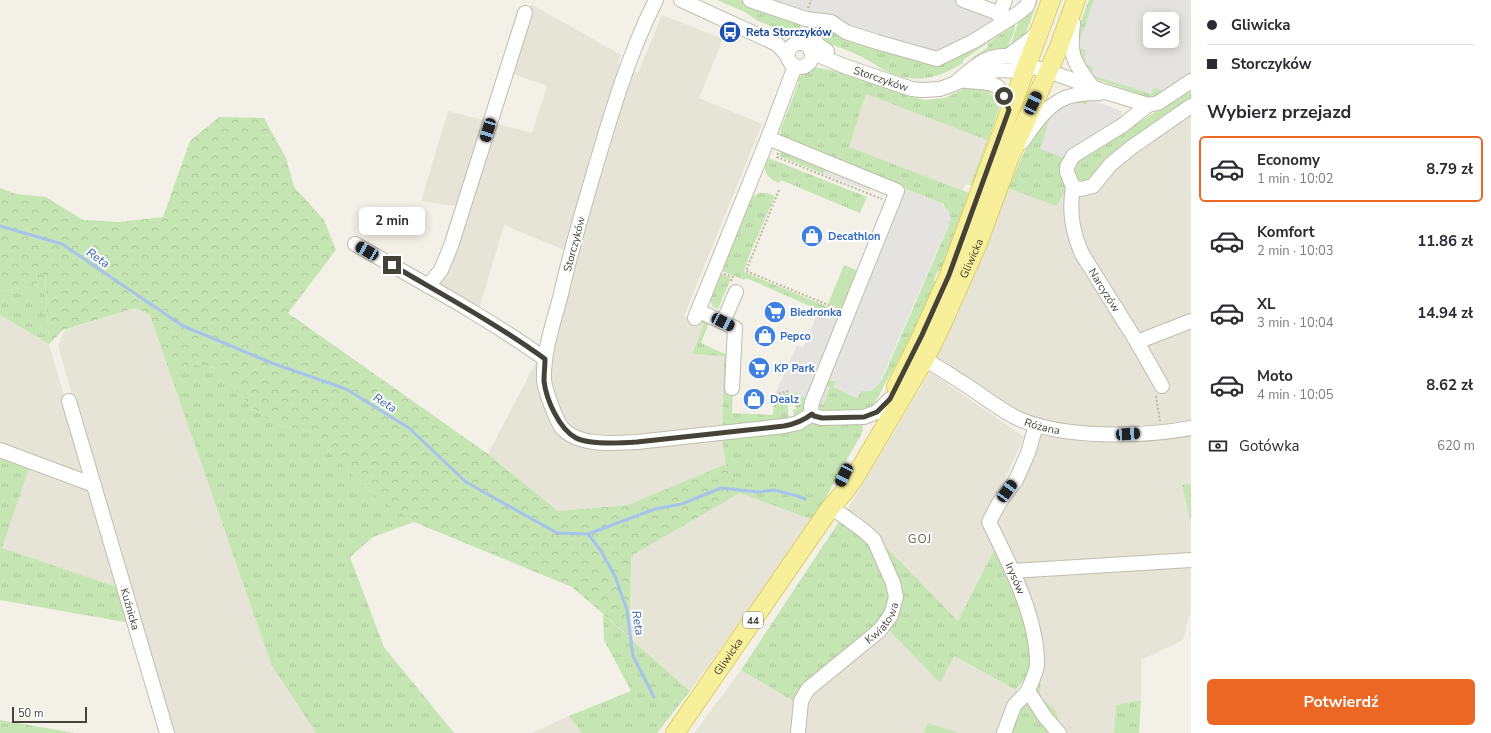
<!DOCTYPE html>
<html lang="pl">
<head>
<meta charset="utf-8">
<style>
	body { margin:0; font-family:"Nunito Sans",sans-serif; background:#f2f2f3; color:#2b2b33; height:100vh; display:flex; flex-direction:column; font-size:15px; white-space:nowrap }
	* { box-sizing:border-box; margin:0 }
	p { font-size:13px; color:#7c7c81 }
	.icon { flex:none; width:22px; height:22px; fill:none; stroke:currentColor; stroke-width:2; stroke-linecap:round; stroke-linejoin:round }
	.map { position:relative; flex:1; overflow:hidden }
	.details { display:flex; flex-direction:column; background:#fff; width:300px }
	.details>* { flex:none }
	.hud { display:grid; align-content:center; height:88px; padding:0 16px; background:#fff }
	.controls { position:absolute; left:1143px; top:12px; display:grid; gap:8px }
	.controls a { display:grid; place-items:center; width:36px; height:36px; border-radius:6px; background:#fff; box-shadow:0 2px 10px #0003; font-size:20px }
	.scale { position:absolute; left:12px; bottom:10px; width:75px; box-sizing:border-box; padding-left:4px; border:2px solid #454237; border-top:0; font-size:11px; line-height:14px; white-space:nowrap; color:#454237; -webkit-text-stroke:3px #fff; paint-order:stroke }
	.end { position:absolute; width:18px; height:18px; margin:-9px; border:5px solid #454237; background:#fff; box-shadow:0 0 0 2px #fff }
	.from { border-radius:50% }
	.bubble { position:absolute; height:28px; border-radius:6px; background:#fff; box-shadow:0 2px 10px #0003; font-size:13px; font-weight:700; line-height:28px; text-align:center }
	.car { position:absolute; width:12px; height:24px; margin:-12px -6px; border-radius:5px; box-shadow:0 0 3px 1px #0007; background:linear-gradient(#222 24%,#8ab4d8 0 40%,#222 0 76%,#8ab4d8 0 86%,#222 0) }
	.hud b { display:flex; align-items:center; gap:14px; height:38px; font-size:15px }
	.hud b+b { border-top:1px solid #e1e1e2 }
	.hud i { width:10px; height:10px; background:#2b2b33 }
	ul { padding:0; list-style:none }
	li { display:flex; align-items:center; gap:12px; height:66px; margin:0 8px 6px; padding:0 8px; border:2px solid transparent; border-radius:6px }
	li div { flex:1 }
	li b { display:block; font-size:15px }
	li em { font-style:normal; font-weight:700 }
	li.current { border-color:#ed6724 }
	li>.icon { width:36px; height:36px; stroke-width:1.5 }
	h2 { padding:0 16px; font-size:18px; line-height:48px }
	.pay { display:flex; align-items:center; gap:10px; height:44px; padding:0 16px; font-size:15px }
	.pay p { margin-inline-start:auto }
	.button { display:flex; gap:8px; margin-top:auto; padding:8px 16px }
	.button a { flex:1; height:46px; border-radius:6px; background:#ed6724; color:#fff; font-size:16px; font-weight:700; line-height:46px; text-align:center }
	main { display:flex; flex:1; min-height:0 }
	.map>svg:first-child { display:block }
	.residential { fill:#e6e4d6 }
	.grass { fill:url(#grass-tufts) }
	.forest { fill:url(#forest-crowns) }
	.pitch { fill:#c5e5b2 }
	.parking { fill:#e4e3df; fill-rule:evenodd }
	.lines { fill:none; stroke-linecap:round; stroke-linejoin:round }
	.stream { stroke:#a7c3ec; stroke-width:3 }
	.minor-casing { stroke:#c0bdad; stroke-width:16 }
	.major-casing { stroke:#ddcf6b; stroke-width:20 }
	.path { stroke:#beb99c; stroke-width:2; stroke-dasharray:2 2; stroke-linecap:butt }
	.minor { stroke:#fff; stroke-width:14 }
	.major { stroke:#f8ef9b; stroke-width:18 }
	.route { stroke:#454237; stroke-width:5 }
	.labels { text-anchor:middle; stroke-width:4; stroke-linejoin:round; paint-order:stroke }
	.shield { fill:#fff; stroke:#7d7b73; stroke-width:1 }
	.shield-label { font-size:10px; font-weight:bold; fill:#454237 }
	.transit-label { font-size:11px; font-weight:bold; fill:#164399; stroke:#fff; text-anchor:start }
	.street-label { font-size:11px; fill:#454237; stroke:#fff }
	.shop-label { font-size:11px; font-weight:bold; fill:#366cbe; stroke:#fff; text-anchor:start }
	.water-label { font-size:12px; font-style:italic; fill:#3664ab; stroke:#fff }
	.neighbourhood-label { font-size:12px; letter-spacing:1px; fill:#67624e; stroke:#fff }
</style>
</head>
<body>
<main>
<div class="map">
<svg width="1191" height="733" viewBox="0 0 1191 733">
	<defs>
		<pattern id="grass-tufts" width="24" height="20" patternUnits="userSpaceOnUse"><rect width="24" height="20" fill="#c5e5b2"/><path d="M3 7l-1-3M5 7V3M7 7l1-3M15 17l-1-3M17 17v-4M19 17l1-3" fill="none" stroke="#abc69a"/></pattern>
		<pattern id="forest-crowns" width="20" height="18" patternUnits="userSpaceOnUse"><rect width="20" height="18" fill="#c5e5b2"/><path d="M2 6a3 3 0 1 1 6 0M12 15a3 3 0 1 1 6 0" fill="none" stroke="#abc69a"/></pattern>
	</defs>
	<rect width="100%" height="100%" fill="#f3f1e7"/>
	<g class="residential">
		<polygon points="531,4 621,55 618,64 638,73 662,15 723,39 699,98 762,124 684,316 704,324 692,354 724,355 721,436 726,464 628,505 558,511 488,454 537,360 577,255 504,225 479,309 436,282 461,207 421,201 448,111 532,133 547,86 511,73"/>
		<polygon points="866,94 987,140 970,185 965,184 963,191 849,147"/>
		<polygon points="1191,114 1191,423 1123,431 1069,429 1026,419 931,356 957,313 1008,188 1056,206 1065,192 1078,198 1118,163"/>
		<polygon points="135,308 150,315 271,664 316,733 172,733 73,400 58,345 65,330"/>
		<polygon points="0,315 49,344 120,588 2,548 29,469 0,458"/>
		<polygon points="930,372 1024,437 984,525 994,550 958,621 848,508"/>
		<polygon points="1040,430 1191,431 1191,483 1182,485 1191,523 1191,610 1183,640 1141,660 1141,700 1116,705 1114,733 1064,733 1060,729 1055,711 1040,696 1042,654 1023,578 1184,565 1015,570 994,525"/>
		<polygon points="740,493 813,520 690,691 630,637 631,556"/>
		<polygon points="881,622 940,683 953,656 1016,690 1000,733 959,733 928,723 924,733 694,733 741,670 793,701"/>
		<polygon points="569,716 582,733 531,733"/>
	</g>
	<g class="grass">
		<polygon points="717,0 739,0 800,22 801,33 796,36 758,21 745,12"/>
		<polygon points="1032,0 1038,0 1024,38 1010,47 1020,17"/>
		<polygon points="1089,0 1094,0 1078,47 1085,50 1085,58 1093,68 1151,94 1154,87 1161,89 1161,92 1159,96 1151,98 1098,80 1092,77 1084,70 1075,42 1076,34"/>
		<path d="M1013,22l-15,14 -35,24v3c-27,17 -51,22 -81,6 -6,-4 -12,-8 -18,-11 -12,-7 -27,-11 -40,-17l-3,-4 1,-5 -2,-2 4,-3 99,35z"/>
		<polygon points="1014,24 1015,24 1014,32 1007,49 985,52 966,62 988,47 988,44"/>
		<path d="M814,67l32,6 62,23 17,4 20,-2 24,-12 19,1v3l8,9 3,10 -27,77 -2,-1 17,-45 -121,-46 -17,53 120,46 -31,86h-1l3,-7 -2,-1 -4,9 2,4 -21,46 -40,72c-2,3 -5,6 -10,7 -4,2 -42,2 -45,0l-1,-6 4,1 7,-17 -4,-1 2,-6 8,1 -2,6 23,11 4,-7c17,3 22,-14 28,-27l60,-139 -5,-21 -3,-1 -156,-62 2,-3 -6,-3 -1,-4 19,-49 -2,-2 7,-8z"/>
		<polygon points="1191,90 1191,102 1091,180 1083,182 1076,178 1072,173 1075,162"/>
		<path d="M1089,99l-2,6 -6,-2 -17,55 1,34 -9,14 -48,-18c13,-28 25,-63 52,-82 5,-4 22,-6 29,-7z"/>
		<polygon points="782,149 826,167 824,174 779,156"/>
		<path d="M766,157l101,40 -7,16 -79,-33 -2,3c-13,-6 -16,-11 -13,-26z"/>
		<polygon points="759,193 767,193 775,196 751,251 744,272 843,313 842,317 835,314 833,316 746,278 744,280 720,270 749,200"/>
		<polygon points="41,272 45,276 49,344 0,315 0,291 30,287 39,297 36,276"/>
		<polygon points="719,273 731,278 718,309 713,307 710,300"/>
		<polygon points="702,319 709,323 701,343 732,357 733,390 732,413 773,415 774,397 793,392 808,399 807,409 797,419 794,416 793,410 796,409 795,404 788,404 788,419 722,426 724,356 692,354 704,324 699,322"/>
		<polygon points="191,364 215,368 256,411 277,425 310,431 366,489 414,522 373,537 350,557 384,647 454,733 316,733 271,664 170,373"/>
		<polygon points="809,421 862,422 863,431 813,520 740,493 726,464 721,436"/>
		<polygon points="0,458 29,469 2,548 120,588 130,623 0,600"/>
		<polygon points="1191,483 1191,523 1182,485"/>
		<polygon points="848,508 958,621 994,550 1006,567 1023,608 1034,655 1027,676 1016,690 1026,696 1041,676 1040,696 1056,711 1060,729 1059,733 1000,733 1016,690 954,656 940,683 881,622 793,701 741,670"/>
		<polygon points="603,614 690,691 657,733 582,733 569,716 631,691 604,640"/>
		<polygon points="1141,700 1139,733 1114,733 1116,705"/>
		<polygon points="0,720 75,733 0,733"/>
		<polygon points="928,723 959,733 924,733"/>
	</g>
	<polygon class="forest" points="219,117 264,118 286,158 294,187 324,220 336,250 288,313 488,454 558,511 628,505 726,464 740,493 631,556 630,637 572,587 414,522 366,489 310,431 277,425 256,411 215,368 191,364 170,373 150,315 135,308 63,330 49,344 45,276 41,272 36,276 39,298 30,287 0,291 0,188 16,194 46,197 83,220 119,222 163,217 190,141"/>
	<polygon class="pitch" points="844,265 858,271 843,310 828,304"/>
	<g class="parking">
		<polygon points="739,0 977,0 1008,13 932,63 916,61 844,36 830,27 800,22"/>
		<path d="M1094,0h97v88l-15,9 -22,-10 -2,7 -61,-19 2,-7 -6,-3 -2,-3v-12l-7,-3zM1150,19h22v22h-22z"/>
		<polygon points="1089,99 1122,111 1120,118 1106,131 1064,158 1040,149 1049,120 1054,113 1058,109 1070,103 1081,103 1087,105"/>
		<polygon points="829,158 941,203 949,211 951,219 879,384 871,391 861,391 858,398 834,387 836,381 828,380 824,385 830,387 823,405 793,392 774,397 797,345 803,348 817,315 814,313 816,309 833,316 835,313 841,317 889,194 872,185 869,191 824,174"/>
	</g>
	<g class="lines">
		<g class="stream">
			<polyline points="0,226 62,244 183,326 272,363 346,389 409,428 466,482 557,533 588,534 601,551 615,576 627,610 633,656 654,697"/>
			<polyline points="588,534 655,509 682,504 721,488 758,492 774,490 798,496 805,499"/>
		</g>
		<g class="minor-casing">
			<g id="minor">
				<path d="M656,0c-26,51 -43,108 -59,162 -13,44 -26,87 -36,132 -7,27 -18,57 -17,86 1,10 12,40 18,48 18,19 52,15 75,14l147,-16 14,-3 14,-9"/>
				<polyline points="681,0 777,44 788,56"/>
				<polyline points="750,0 806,19 831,22 846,32 877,42 937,59 974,41 1017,14 1027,6 1029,0"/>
				<polyline points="963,0 993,11 1007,19"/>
				<polyline points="999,15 1005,0"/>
				<path d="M1073,23c-4,33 0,38 20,65"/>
				<polyline points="811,34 818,45 827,51"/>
				<circle cx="800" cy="55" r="12"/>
				<path id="s1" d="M811,52l33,14 47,16 21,7 10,1 18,-1 8,-3 35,-14 16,-2 19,1 9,-5"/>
				<polyline points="1008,56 1032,38 1038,31"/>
				<path d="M966,81c30,2 33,-1 43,29"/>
				<path d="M954,84c22,-19 37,-35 68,-25l5,7 21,5 58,21 42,13 10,-2 33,-22"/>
				<polyline points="1148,105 1123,125 1073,156 1067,167 1067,172 1073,187 1081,189 1093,186 1111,164 1132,147 1191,106"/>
				<polyline points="768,138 897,191 812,402 811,408 812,414"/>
				<path d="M1022,142c14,-20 27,-42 53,-47 8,-2 16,-2 25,-2"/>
				<path id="s2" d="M1073,187c-4,24 -1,44 9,67l55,88 25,44"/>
				<path d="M355,244c64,37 130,72 190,115"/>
				<polyline points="428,286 441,270 451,246 525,13"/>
				<polyline points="699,311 735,328 732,388"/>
				<polyline points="695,318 768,138 795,66"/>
				<polyline points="723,322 736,292"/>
				<polyline points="1137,342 1191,321"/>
				<path id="s3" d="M917,355c17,9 33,20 49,30 17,11 33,24 51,33 45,21 126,19 174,10"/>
				<path id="s4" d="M69,401l98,332"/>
				<polyline points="812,414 814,416 822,418 864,417 877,412 890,399"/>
				<path id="s5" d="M1036,425l-8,28 -12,27 -17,23 -10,19c20,41 49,96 48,143 -1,8 -6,18 -9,26l17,26 14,16"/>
				<polyline points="0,450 94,485"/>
				<polyline points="1013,571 1191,560"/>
				<path id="s6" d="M798,733l3,-32 7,-12 72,-59 11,-15 5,-18 -3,-14 -19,-43 -11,-10 -32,-23"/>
				<polyline points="1004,733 1014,706 1028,691"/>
			</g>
		</g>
		<g class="major-casing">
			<g id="major">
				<polyline points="896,387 922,335 949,275 1051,0"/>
				<path id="s7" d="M675,733l156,-226 14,-16 10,-14 70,-118 17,-35 36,-81 31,-84 50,-112 17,-47"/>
			</g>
		</g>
		<g class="path">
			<polyline points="808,8 811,0"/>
			<polyline points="778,153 777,157 882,199"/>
			<polyline points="779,190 746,271 838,309"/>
			<polyline points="724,274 733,277 731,281"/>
			<polyline points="817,316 820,318"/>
			<polyline points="775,395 788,391"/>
			<polyline points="1156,396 1160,421"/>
		</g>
		<use href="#minor" class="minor"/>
		<use href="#major" class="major"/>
	</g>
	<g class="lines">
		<path class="route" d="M392,265c51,30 105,59 153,94 0,7 -1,15 -1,22 2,18 15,48 32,57 13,7 46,5 61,4l147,-16c11,-2 19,-5 28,-12l2,2 8,2 42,-1 13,-5 13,-13 32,-64 27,-60 60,-165 -5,-14"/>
	</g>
	<defs>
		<g id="bus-disc" transform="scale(1.15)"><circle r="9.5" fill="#1a4fb4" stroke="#fff"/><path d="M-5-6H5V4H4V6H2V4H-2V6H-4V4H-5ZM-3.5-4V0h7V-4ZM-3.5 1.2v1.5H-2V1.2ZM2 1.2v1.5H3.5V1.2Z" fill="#fff"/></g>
		<g id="shop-disc" transform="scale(1.15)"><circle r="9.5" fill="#3f7fe0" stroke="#fff"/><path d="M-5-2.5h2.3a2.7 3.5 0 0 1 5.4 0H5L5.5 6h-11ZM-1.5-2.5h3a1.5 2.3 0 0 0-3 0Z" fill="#fff"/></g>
		<g id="supermarket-disc" transform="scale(1.15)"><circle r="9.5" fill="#3f7fe0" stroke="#fff"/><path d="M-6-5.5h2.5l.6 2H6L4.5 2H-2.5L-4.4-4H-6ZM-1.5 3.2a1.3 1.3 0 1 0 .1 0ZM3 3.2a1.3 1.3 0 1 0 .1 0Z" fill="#fff"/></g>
	</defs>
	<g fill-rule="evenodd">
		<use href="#bus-disc" x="730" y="32"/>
		<use href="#shop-disc" x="812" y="236"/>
		<use href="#supermarket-disc" x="775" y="312"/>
		<use href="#shop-disc" x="765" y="336"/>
		<use href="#supermarket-disc" x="759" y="368"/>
		<use href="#shop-disc" x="754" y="399"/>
	</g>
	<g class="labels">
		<rect class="shield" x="743" y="612" width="20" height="16" rx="3"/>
		<g class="shield-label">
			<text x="753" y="624">44</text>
		</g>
		<g class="transit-label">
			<text x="746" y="36">Reta Storczyków</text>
		</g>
		<g class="street-label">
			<text dy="4" stroke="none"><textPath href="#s1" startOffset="75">Storczyków</textPath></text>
			<text transform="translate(574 244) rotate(-75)" y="4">Storczyków</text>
			<text dy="4" stroke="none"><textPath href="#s7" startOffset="561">Gliwicka</textPath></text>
			<text dy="4" stroke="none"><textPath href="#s2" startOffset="111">Narcyzów</textPath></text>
			<text dy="4" stroke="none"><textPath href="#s3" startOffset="145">Różana</textPath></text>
			<text dy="4" stroke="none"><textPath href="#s5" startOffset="171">Irysów</textPath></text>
			<text dy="4" stroke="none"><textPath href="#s4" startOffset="217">Kuźnicka</textPath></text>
			<text dy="4" stroke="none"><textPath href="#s6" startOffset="146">Kwiatowa</textPath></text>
			<text dy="4" stroke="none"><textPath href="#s7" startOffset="93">Gliwicka</textPath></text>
		</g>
		<g class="shop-label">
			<text x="828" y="240">Decathlon</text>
			<text x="790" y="316">Biedronka</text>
			<text x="780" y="340">Pepco</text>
			<text x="774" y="372">KP Park</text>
			<text x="770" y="403">Dealz</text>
		</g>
		<g class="water-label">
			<text transform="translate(98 258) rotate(34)" y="4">Reta</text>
			<text transform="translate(385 403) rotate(32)" y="4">Reta</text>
			<text transform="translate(638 623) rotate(81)" y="4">Reta</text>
		</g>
		<g class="neighbourhood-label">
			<text x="920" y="543">GOJ</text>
		</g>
	</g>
</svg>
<div class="controls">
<a><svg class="icon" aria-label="layers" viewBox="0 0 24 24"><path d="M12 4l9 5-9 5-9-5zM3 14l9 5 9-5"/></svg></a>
</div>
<div class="scale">50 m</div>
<i class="end from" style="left:1004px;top:96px"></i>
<i class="end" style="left:392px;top:265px"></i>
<div class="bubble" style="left:359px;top:207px;width:66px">2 min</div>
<i class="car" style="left:1033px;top:103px;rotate:25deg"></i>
<i class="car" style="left:488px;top:130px;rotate:197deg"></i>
<i class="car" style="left:367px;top:251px;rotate:300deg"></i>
<i class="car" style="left:723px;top:322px;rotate:116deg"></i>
<i class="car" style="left:1128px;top:434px;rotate:86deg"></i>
<i class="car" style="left:844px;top:475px;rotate:206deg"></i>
<i class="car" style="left:1007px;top:491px;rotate:36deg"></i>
</div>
<section class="details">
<div class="hud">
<b><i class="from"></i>Gliwicka</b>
<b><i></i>Storczyków</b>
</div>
<h2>Wybierz przejazd</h2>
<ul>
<li class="current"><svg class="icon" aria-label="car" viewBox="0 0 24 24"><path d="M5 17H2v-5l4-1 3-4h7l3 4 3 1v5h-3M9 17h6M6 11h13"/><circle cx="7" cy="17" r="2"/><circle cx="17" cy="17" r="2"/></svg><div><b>Economy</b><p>1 min · 10:02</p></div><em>8.79 zł</em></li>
<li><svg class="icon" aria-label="car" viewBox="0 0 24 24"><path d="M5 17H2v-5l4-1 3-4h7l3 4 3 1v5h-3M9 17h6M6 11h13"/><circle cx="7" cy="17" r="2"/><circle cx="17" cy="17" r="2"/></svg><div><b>Komfort</b><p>2 min · 10:03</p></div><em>11.86 zł</em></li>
<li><svg class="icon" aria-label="car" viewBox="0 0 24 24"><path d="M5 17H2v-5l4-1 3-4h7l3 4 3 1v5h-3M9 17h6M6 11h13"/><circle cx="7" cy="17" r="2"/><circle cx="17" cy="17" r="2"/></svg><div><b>XL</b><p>3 min · 10:04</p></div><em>14.94 zł</em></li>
<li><svg class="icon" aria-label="car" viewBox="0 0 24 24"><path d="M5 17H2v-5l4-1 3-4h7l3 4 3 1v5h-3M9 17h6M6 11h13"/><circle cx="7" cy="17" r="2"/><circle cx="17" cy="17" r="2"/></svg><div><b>Moto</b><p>4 min · 10:05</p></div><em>8.62 zł</em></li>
</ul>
<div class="pay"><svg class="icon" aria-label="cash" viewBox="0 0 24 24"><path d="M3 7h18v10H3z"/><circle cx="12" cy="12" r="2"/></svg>Gotówka<p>620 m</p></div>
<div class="button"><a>Potwierdź</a></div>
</section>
</main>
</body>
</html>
